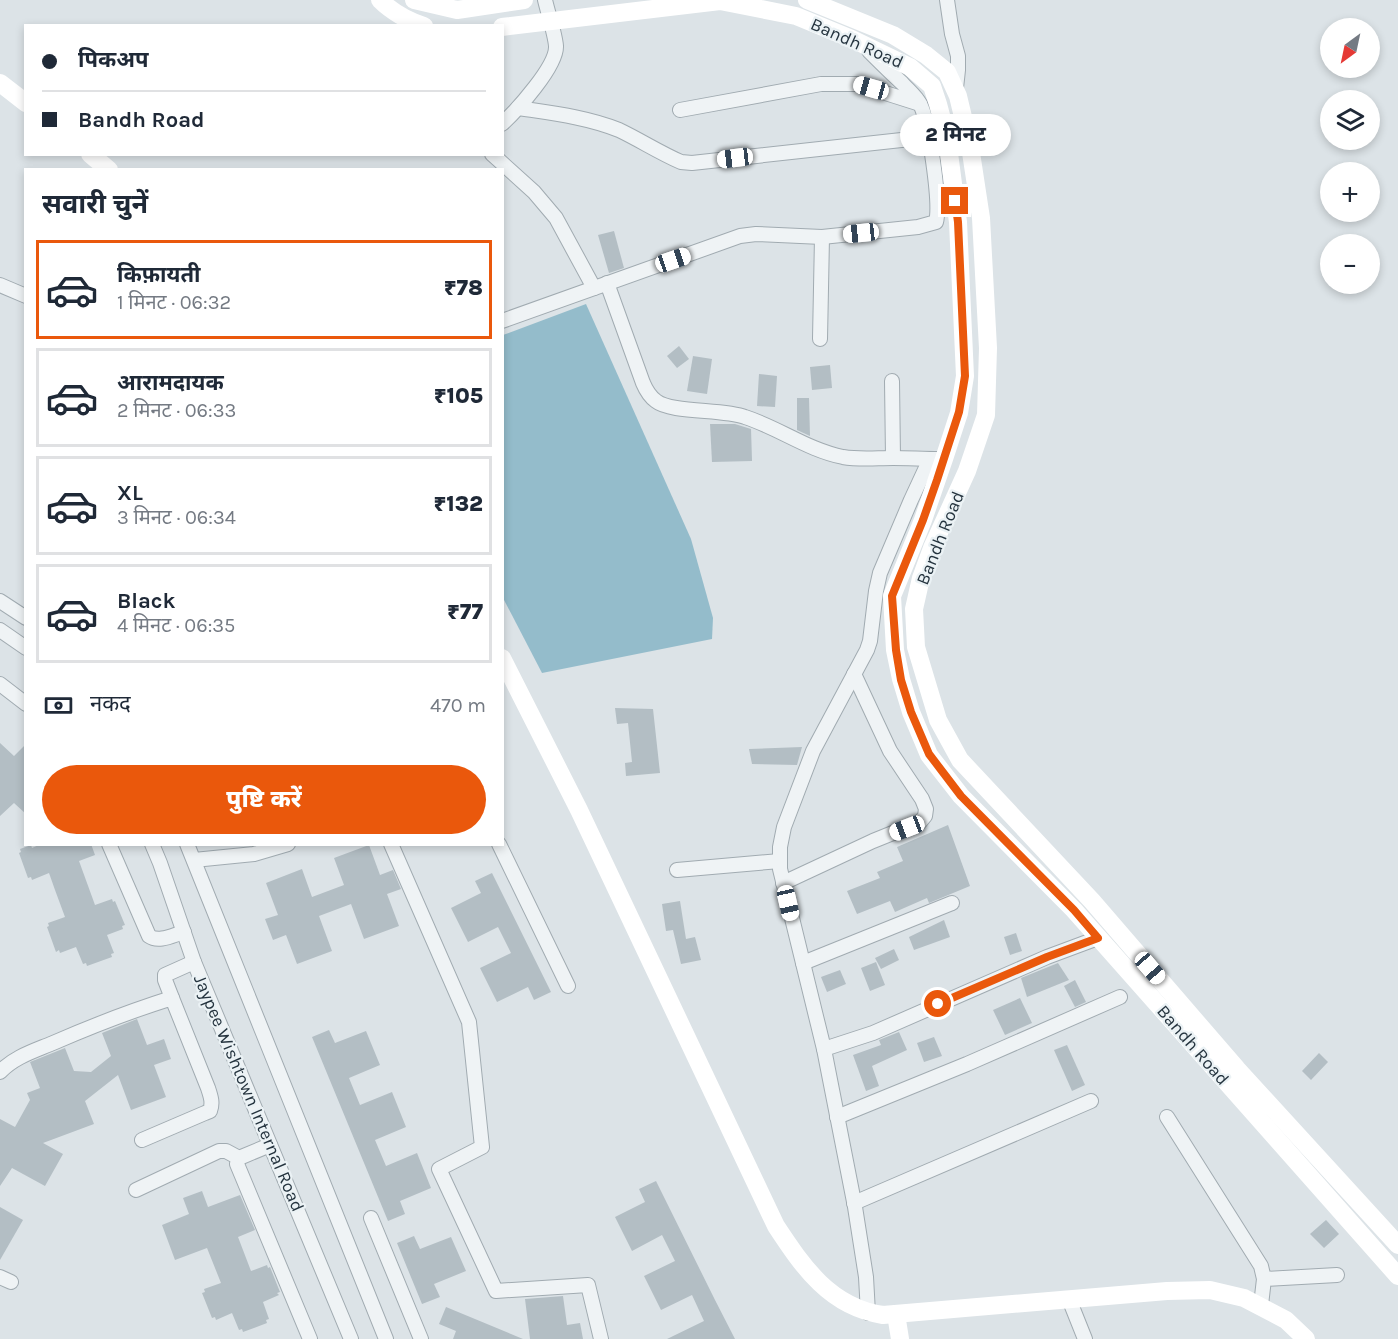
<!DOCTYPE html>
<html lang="hi">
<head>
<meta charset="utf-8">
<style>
	body { margin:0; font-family:Karla,"Noto Sans Devanagari",sans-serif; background:#f2f2f3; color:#1f2937; height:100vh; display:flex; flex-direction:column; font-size:22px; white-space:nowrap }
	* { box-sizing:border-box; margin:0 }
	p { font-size:20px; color:#747a83 }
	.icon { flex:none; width:33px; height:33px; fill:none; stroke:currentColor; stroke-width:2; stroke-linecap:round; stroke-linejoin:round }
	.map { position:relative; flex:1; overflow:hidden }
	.details { position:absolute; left:24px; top:168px; width:480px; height:678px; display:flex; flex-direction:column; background:#fff; border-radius:0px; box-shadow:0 3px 9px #0003 }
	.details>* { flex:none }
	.top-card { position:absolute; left:24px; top:24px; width:480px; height:132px; border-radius:0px; box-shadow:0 3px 9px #0003; display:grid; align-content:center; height:132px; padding:0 18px; background:#fff }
	.needle { width:39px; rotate:213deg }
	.tools { position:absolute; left:1320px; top:18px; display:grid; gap:12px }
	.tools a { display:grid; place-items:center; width:60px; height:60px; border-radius:50%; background:#fff; box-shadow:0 3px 9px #0003; font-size:30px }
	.end { position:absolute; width:27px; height:27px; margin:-14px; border:8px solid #ea580c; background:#fff; box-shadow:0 0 0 3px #fff }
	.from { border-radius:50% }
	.bubble { position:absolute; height:42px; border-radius:21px; background:#fff; box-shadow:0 3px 9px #0003; font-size:20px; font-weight:800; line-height:42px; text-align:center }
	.car { position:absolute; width:18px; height:36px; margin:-18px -9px; border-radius:8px; box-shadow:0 0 4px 2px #0007; background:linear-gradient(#fff 24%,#345 0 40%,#fff 0 76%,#345 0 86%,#fff 0) }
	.top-card b { display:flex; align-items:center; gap:21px; height:57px; font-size:22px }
	.top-card b+b { border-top:2px solid #e0e1e3 }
	.top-card i { width:15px; height:15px; background:#1f2937 }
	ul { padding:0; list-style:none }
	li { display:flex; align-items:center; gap:18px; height:99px; margin:0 12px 9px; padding:0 6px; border:3px solid #e0e1e3; border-radius:0px }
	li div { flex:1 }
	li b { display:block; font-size:22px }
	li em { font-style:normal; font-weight:800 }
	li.selected { border-color:#ea580c }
	li>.icon { width:54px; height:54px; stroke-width:1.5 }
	h2 { padding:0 18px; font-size:27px; line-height:72px }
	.pay { display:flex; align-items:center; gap:15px; height:66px; padding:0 18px; font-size:22px }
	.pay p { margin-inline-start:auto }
	.button { display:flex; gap:12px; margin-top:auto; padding:12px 18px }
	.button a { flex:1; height:69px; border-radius:36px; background:#ea580c; color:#fff; font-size:24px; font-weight:800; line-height:69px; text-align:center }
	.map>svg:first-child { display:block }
	.water { fill:#94bccb }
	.building { fill:#b3bec4 }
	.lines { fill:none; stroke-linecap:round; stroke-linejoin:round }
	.street-casing { stroke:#a1abb1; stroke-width:16 }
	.street { stroke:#eff3f5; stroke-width:14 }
	.secondary { stroke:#fff; stroke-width:18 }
	.route { stroke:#ea580c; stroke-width:8 }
	.labels { text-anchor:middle; stroke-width:4.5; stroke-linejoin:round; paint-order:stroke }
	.street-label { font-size:18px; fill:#25343f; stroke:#ebf2f5 }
</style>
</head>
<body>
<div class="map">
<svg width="1398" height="1339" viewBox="0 0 1398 1339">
	<rect width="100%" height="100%" fill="#dce3e7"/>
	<polygon class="water" points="586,304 691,539 713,618 712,639 542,673 503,598 503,335"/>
	<g class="building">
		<polygon points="614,231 624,268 609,273 598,235"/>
		<polygon points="679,346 689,359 677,368 667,356"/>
		<polygon points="693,356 712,359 707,394 687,391"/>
		<polygon points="830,365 832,388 812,390 810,367"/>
		<polygon points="759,374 777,376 775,407 757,406"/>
		<polygon points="797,398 809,398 810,436 797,430"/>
		<polygon points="710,424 735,424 751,429 752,461 712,462"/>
		<polygon points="615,708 653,709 660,773 626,776 625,763 632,762 628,723 617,724"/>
		<polygon points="0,743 14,756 26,744 26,814 14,803 0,816"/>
		<polygon points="802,747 797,765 752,764 749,749"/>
		<polygon points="948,825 970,886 929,903 927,898 895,912 890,901 857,914 847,891 880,878 877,872 903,861 897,847"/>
		<polygon points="41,844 91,844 95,855 79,861 95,905 112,899 113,902 115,901 125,925 122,926 123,929 107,935 114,953 111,954 112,957 87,966 86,963 83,964 76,947 60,953 59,950 56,952 47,927 49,926 48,923 65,917 55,890 49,873 32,880 31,877 28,878 19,853 21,852 20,849 31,845 32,848"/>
		<polygon points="369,845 380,875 393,870 401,889 387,894 399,926 364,939 351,904 319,916 332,951 297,964 286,935 273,940 265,919 278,915 266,883 302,869 312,897 344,885 334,858"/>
		<polygon points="492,873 551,992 534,1000 528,987 497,1002 480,968 511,953 498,927 468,942 451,908 481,893 475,881"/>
		<polygon points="680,901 686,939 695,937 701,960 681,964 673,930 666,931 662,904"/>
		<polygon points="944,920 950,937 914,950 909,937"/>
		<polygon points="1016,933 1022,951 1010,955 1004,937"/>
		<polygon points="894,949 899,960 881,969 875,958"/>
		<polygon points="876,962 885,985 870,991 861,968"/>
		<polygon points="1058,963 1069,980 1027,997 1021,978"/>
		<polygon points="840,970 846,984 827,992 821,977"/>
		<polygon points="1075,980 1086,1002 1075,1007 1064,986"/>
		<polygon points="1020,998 1032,1023 1005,1035 993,1010"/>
		<polygon points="137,1019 147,1045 164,1039 171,1059 154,1065 166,1097 131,1110 118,1075 85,1101 94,1124 43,1143 63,1154 45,1186 12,1168 0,1186 0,1119 15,1127 30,1100 27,1093 40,1088 30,1062 65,1048 74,1071 91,1072 111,1056 102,1033"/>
		<polygon points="329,1030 335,1043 366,1031 380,1065 349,1078 360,1105 392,1092 406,1127 375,1140 386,1166 417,1153 431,1188 400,1201 405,1214 388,1221 312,1037"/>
		<polygon points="899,1032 907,1050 872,1066 879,1086 866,1091 853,1055 881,1045 879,1040"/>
		<polygon points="934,1037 942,1056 924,1062 917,1043"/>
		<polygon points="1067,1045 1085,1085 1072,1091 1054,1050"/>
		<polygon points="1319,1053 1328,1062 1311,1080 1302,1071"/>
		<polygon points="656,1181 715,1300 735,1339 667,1339 704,1321 692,1295 661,1310 644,1276 675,1261 662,1235 632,1251 615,1217 645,1202 639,1189"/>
		<polygon points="202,1191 208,1207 240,1195 255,1230 238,1237 251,1271 267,1265 268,1268 270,1267 280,1292 277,1293 279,1295 263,1302 269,1319 266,1320 267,1323 243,1332 242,1329 239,1330 232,1313 216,1320 215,1317 212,1318 202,1293 205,1292 204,1289 221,1283 207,1248 175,1260 162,1225 189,1214 183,1198"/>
		<polygon points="0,1207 23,1220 0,1260"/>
		<polygon points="1326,1220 1339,1234 1324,1248 1310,1234"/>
		<polygon points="414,1236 420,1249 451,1237 466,1271 434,1284 440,1297 422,1304 397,1243"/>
		<polygon points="563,1296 567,1325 580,1323 583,1339 530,1339 525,1299"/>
		<polygon points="446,1307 523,1339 453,1339 456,1331 439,1324"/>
	</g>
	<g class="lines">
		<g class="street-casing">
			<g id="street">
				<polyline points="947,0 952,34 958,56 958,70 956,88"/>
				<path d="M518,108c33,5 69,9 101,22 21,10 41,23 62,32l11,1 237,-26"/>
				<polyline points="680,110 821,84 857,84 920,104"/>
				<path d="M502,124c15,-14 55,-58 54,-78 -1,-12 -8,-33 -11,-46"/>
				<polyline points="492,154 534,192 556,218 594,288"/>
				<path d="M607,283l36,100c3,7 6,13 13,18 15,12 67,8 89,16 34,11 63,33 98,40 17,3 33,1 50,1 15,0 31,1 46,1"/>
				<polyline points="0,285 26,296"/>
				<path d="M502,321l238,-85 16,-2 66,3 96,-10 18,-5c5,-18 -7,-101 -16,-118 -4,-8 -12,-14 -18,-21 -11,-10 -22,-21 -33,-32"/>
				<polyline points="820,339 822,237"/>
				<polyline points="892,381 893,458"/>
				<polyline points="0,601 26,618"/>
				<polyline points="0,630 26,648"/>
				<polyline points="0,684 26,704"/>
				<path d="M109,844l40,92c10,7 24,-1 35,-4"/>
				<polyline points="152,844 160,863 194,962 351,1339"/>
				<polyline points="187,844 386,1339"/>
				<polyline points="391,844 469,1022 482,1147 439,1169 496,1291 588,1285 601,1339"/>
				<polyline points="499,844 568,986"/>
				<polyline points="194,860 254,854 288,844"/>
				<polyline points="677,870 780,861"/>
				<polyline points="783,883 873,841 920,822 925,816 926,809 922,799 890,751 854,674"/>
				<polyline points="803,963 952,903"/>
				<polyline points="172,998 165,980 165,975 194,962"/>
				<polyline points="824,1049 873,1033 1047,957 1098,938"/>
				<path d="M0,1072c14,-15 34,-21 53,-29 39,-17 78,-32 119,-45l36,90c3,9 5,15 2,23l-5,2 -63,27"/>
				<polyline points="837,1117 967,1064 1120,997"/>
				<polyline points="1167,1117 1261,1266 1264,1279 1261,1305"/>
				<polyline points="270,1145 239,1158 237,1164 310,1339"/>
				<polyline points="136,1190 219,1151 226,1151 239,1158"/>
				<polyline points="854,1203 1091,1101"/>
				<polyline points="371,1218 421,1339"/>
				<polyline points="0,1277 11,1282"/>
				<polyline points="1264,1279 1337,1275"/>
				<polyline points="1069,1299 1085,1339"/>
				<polyline points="868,1313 866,1277 855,1207 824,1049 780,869 780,847 784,827 813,751 867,650 870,641 876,591 880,573 911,500 930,459"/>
			</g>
		</g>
		<use href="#street" class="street"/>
		<g class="secondary">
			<path d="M380,0c11,11 28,21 44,26"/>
			<polyline points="414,0 457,10 524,0"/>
			<polyline points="807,0 893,35 926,55 947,72 958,96 970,146 981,218 988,348 986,415 967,471 932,548 921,578 914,609 916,647 938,720 960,760 1092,901 1237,1069 1398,1245"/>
			<polyline points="502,27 720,1 796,16 852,39 910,67 932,86 938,104 947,138 958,222 965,376 959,413 944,459 923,520 892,596 895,650 901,679 911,712 929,755 961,796 1074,910 1398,1276"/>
			<polyline points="0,83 26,103"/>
			<polyline points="90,154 109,170"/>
			<path d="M502,658l77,152 197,416c27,41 54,81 107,89l284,-24 43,-1 34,8 42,22 20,19"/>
			<polyline points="896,1314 900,1339"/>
		</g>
	</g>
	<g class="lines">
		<polyline class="route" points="938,1004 1047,957 1098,938 1074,910 961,796 929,754 911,712 901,680 896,650 892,596 923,520 937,480 959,412 965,376 958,222 955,201"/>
	</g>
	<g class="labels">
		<g class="street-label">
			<text transform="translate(857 43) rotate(24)" y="6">Bandh Road</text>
			<text transform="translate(940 538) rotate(-68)" y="6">Bandh Road</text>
			<text transform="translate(1193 1045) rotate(49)" y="6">Bandh Road</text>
			<text transform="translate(249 1093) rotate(67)" y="6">Jaypee Wishtown Internal Road</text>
		</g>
	</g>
</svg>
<div class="tools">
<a><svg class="needle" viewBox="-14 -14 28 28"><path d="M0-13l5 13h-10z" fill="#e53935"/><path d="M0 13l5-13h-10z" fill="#747a83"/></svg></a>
<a><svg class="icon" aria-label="layers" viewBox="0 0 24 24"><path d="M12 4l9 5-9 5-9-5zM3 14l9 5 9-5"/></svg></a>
<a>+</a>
<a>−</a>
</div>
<i class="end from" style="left:938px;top:1004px"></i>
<i class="end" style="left:955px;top:201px"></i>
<div class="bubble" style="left:900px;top:114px;width:111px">2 मिनट</div>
<i class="car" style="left:871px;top:88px;rotate:286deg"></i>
<i class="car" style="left:735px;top:158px;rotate:263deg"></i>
<i class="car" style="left:861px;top:233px;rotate:264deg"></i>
<i class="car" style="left:673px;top:260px;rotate:71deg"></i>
<i class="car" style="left:907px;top:828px;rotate:249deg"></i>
<i class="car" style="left:788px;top:903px;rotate:167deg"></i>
<i class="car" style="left:1150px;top:968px;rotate:139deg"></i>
<div class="top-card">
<b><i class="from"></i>पिकअप</b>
<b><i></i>Bandh Road</b>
</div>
<section class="details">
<h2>सवारी चुनें</h2>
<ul>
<li class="selected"><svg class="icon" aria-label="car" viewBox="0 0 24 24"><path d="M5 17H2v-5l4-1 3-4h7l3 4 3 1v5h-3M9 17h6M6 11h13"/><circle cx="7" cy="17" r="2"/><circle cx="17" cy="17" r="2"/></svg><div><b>किफ़ायती</b><p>1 मिनट · 06:32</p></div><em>₹78</em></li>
<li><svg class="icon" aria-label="car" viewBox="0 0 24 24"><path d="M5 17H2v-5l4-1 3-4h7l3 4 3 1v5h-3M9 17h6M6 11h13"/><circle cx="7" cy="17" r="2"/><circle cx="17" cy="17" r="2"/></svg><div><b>आरामदायक</b><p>2 मिनट · 06:33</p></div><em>₹105</em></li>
<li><svg class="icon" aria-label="car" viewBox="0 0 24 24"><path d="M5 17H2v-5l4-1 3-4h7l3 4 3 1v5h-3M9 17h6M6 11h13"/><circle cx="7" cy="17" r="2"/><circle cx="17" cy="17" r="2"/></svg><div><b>XL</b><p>3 मिनट · 06:34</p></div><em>₹132</em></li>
<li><svg class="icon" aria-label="car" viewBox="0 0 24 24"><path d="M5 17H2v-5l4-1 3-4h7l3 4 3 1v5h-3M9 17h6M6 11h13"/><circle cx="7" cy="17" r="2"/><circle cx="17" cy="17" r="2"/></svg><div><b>Black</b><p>4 मिनट · 06:35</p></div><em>₹77</em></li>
</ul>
<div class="pay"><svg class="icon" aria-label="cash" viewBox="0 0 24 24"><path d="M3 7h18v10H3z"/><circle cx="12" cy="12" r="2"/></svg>नकद<p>470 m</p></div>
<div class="button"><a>पुष्टि करें</a></div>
</section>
</div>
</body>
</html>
